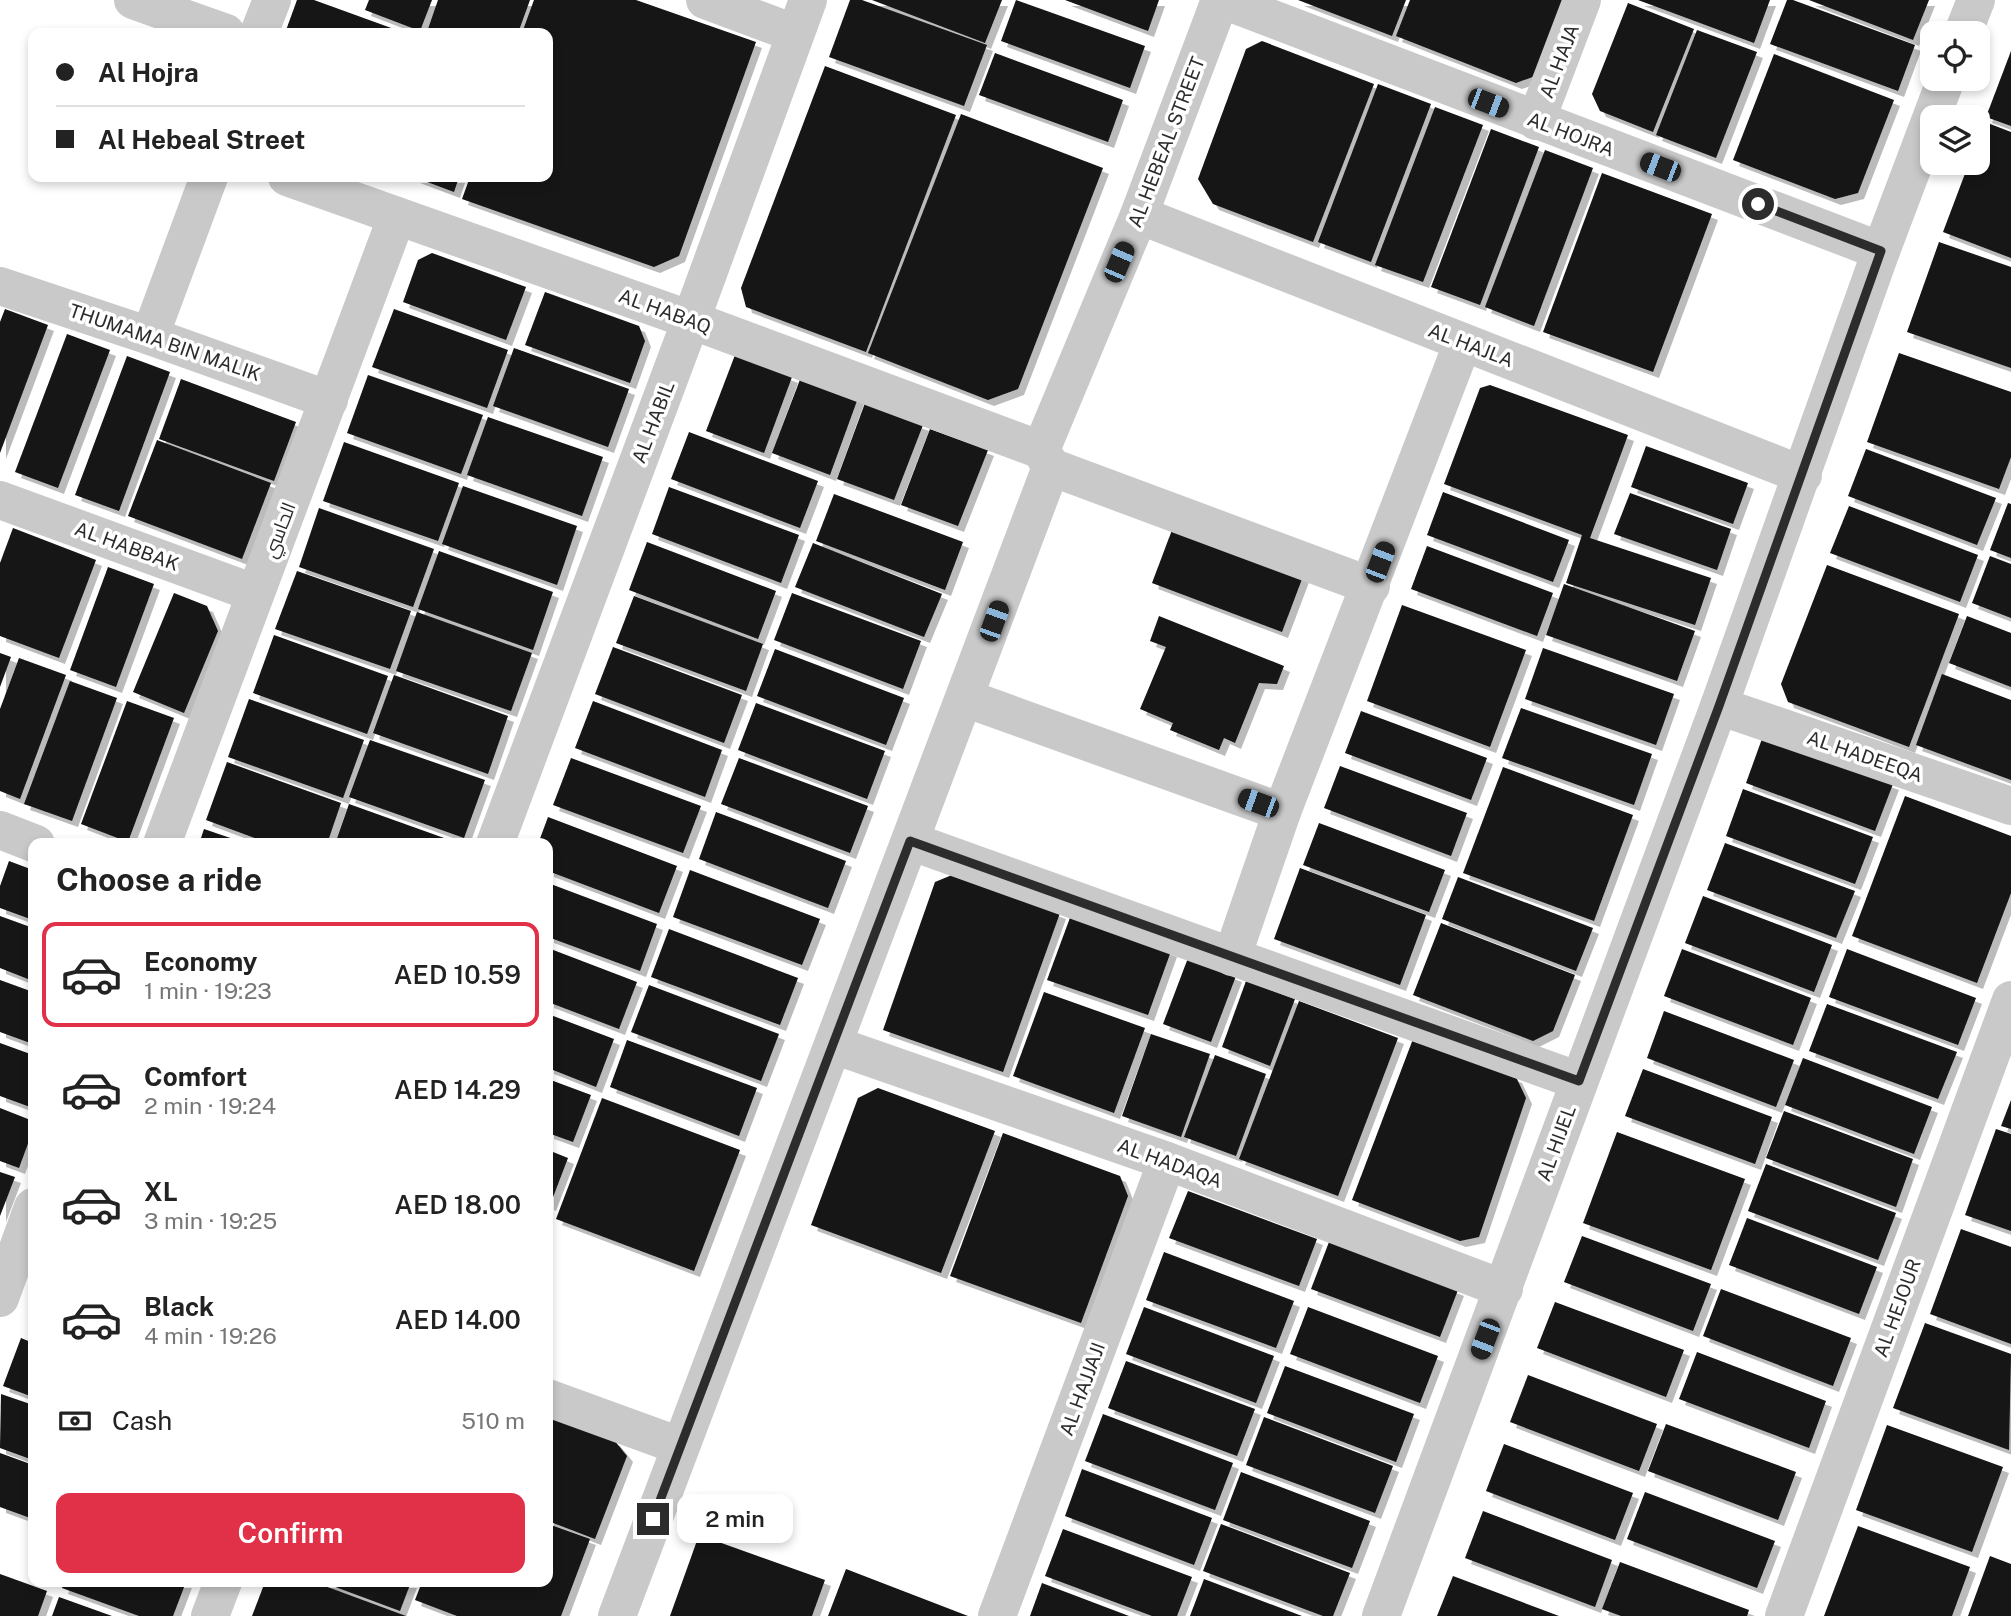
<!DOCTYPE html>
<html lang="en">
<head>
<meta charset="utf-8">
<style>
	body { margin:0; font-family:"Public Sans",Cairo,sans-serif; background:#f6f6f6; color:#222; height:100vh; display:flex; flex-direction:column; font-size:26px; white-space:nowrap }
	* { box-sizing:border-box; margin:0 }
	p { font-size:23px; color:#767676 }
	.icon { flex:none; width:38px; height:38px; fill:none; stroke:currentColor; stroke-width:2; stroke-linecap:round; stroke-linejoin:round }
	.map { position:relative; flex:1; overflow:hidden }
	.panel { position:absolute; left:28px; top:838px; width:525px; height:749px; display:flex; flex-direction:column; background:#fff; border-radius:14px; box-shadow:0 4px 10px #0003 }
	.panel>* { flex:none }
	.guide { position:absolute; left:28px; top:28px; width:525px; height:154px; border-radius:14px; box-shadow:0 4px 10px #0003; display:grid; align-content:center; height:154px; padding:0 28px; background:#fff }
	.controls { position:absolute; left:1920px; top:21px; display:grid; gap:14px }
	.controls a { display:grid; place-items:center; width:70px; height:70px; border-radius:14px; background:#fff; box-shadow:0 4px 10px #0003; font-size:35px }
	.end { position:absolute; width:32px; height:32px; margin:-16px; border:9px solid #2c2c2c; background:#fff; box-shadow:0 0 0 4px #fff }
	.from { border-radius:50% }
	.bubble { position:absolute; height:49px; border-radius:14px; background:#fff; box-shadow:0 4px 10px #0003; font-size:23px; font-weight:600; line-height:49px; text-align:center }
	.car { position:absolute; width:21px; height:42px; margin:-21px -10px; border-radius:9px; box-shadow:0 0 5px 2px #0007; background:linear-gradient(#222 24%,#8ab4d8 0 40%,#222 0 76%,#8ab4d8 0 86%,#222 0) }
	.guide b { display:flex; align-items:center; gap:24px; height:66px; font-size:26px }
	.guide b+b { border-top:2px solid #e0e0e0 }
	.guide i { width:18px; height:18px; background:#222 }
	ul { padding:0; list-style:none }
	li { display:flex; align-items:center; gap:21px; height:105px; margin:0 14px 10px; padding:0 14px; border:4px solid transparent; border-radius:14px }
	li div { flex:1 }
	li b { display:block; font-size:26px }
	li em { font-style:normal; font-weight:600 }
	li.active { border-color:#e13148 }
	li>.icon { width:63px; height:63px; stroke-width:1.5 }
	h2 { padding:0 28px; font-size:32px; line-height:84px }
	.pay { display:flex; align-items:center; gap:18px; height:77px; padding:0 28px; font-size:26px }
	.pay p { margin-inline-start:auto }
	.cta { display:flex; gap:14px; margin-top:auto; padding:14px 28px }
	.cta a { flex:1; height:80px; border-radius:14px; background:#e13148; color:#fff; font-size:28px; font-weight:600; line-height:80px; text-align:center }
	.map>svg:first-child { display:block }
	.building { fill:#131313; filter:url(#shadow) }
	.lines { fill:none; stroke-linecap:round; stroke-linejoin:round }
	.minor { stroke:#c9c9c9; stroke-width:38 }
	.route { stroke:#2c2c2c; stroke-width:9 }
	.labels { text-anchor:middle; stroke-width:7; stroke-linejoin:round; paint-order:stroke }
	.street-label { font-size:19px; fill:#2c2c2c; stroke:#fff }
</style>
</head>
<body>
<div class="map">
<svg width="2011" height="1616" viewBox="0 0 2011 1616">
	<defs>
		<filter id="shadow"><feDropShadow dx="6" dy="6" stdDeviation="0" flood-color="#0004"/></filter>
	</defs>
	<rect width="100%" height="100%" fill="#fff"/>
	<g class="building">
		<polygon points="297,0 314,0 405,33 285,33"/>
		<polygon points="369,0 432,0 420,31 365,10"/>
		<polygon points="438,0 530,0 518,33 441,33 428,29"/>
		<polygon points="534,0 636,0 756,42 679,256 654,267 462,199 470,177 548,177 548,33 522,33"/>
		<polygon points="850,0 862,0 987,45 964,106 829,57"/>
		<polygon points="872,0 1002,0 985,43"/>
		<polygon points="1016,0 1145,46 1130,88 1001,41"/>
		<polygon points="1065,0 1159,0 1148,31"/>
		<polygon points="1298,0 1406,0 1392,36"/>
		<polygon points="1410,0 1568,0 1538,75 1516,83 1396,36"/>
		<polygon points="1638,0 1770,0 1754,43"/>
		<polygon points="1787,0 1793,0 1915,45 1898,91 1770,44"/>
		<polygon points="1809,0 1929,0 1913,40"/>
		<polygon points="1628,3 1694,29 1653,132 1600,111 1592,94"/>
		<polygon points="1697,30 1757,52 1716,158 1656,135"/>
		<polygon points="1262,41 1374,84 1313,242 1213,204 1198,179 1246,49"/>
		<polygon points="2011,51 2011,126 1986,117"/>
		<polygon points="995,53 1123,100 1108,142 979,95"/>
		<polygon points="1774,54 1894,100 1858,193 1835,199 1733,160"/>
		<polygon points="825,66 956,115 866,352 746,307 741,288"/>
		<polygon points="1378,84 1431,104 1371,262 1318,242"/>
		<polygon points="1435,107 1483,125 1423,282 1375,265"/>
		<polygon points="961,114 1103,168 1018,389 988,400 868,353"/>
		<polygon points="1985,122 2011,132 2011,258 1943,232 1969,163 1978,163 1978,141"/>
		<polygon points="1491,129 1539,147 1480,305 1431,287"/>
		<polygon points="1545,150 1593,168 1534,326 1485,307"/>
		<polygon points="1602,173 1712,214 1653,372 1543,332"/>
		<polygon points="414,177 459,177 454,192"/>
		<polygon points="1939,242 2011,267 2011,368 1907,332"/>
		<polygon points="432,253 526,287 506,340 403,302 418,260"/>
		<polygon points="545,292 639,326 645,341 630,383 525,345"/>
		<polygon points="5,309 48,325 0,453 0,322"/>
		<polygon points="394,309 508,350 487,408 372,367"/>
		<polygon points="67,334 110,350 58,488 15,472"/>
		<polygon points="514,348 629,389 608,447 493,406"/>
		<polygon points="1899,353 2011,392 2011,457 1999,489 1867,442"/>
		<polygon points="735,355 792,377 764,453 706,431"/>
		<polygon points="127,356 170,372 119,511 75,495"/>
		<polygon points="368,375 483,415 461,474 347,433"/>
		<polygon points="801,377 858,398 830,475 772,453"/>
		<polygon points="181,379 296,422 274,481 159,439"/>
		<polygon points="1490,385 1628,435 1590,538 1711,578 1695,625 1566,583 1582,535 1444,484 1480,388"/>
		<polygon points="865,403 923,425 894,500 837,479"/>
		<polygon points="488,417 603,457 582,516 467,475"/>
		<polygon points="930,429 988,450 958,526 901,505"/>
		<polygon points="689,432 818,481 800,528 671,479"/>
		<polygon points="157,440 271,483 242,559 128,516"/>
		<polygon points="344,442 459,483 438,541 323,501"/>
		<polygon points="1646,446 1748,483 1733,524 1631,487"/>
		<polygon points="1866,449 1996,498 1977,545 1848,496"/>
		<polygon points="463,486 577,526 557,585 442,544"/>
		<polygon points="669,487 799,535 781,583 652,534"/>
		<polygon points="1443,492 1569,540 1553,582 1427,535"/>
		<polygon points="1630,493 1731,529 1717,570 1614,534"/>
		<polygon points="834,494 963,542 945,590 816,541"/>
		<polygon points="2008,503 2011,504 2011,558 1990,550"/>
		<polygon points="1849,506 1978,555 1960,602 1830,553"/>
		<polygon points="319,508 434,549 413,607 299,567"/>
		<polygon points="1175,522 1305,571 1282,632 1152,583"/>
		<polygon points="13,528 96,560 59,658 0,636 0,563"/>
		<polygon points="647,542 776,591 758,639 629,590"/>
		<polygon points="813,543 942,594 924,637 795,587"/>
		<polygon points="1427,546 1553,593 1537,636 1411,589"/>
		<polygon points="439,551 553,592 533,650 418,609"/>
		<polygon points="1990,556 2011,564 2011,618 1972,603"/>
		<polygon points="1827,565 1959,614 1909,747 1788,702 1781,684"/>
		<polygon points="108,567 154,584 116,687 70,670"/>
		<polygon points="297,571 411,611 390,669 275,629"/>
		<polygon points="1564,584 1695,631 1677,681 1546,635"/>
		<polygon points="174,593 207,606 218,631 184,713 133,692"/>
		<polygon points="792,593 921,641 903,689 774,640"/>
		<polygon points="634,596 763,644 746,691 616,643"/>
		<polygon points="1402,605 1526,650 1490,747 1367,701"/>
		<polygon points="417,612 532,653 511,711 396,671"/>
		<polygon points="1159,616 1284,666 1277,684 1259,683 1235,743 1224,738 1219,750 1170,730 1173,723 1140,709 1166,647 1150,641"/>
		<polygon points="1967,616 2011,633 2011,687 1949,663"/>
		<polygon points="274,635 388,676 367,734 253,693"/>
		<polygon points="613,647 742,695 724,743 595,694"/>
		<polygon points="1543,648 1674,694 1656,745 1525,699"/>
		<polygon points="775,649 904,698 886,745 757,696"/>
		<polygon points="0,653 11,657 0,687"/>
		<polygon points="19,658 66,675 20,799 0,791 0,709"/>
		<polygon points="1942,674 2011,700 2011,780 1916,745"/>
		<polygon points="394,675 508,716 488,774 373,733"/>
		<polygon points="70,681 117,698 72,821 24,804"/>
		<polygon points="249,699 364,740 343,798 228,757"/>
		<polygon points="127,701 174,718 128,842 81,824"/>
		<polygon points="593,701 722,750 705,797 575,748"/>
		<polygon points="756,703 885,751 867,799 738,750"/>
		<polygon points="1521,708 1652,754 1634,805 1502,758"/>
		<polygon points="1361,711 1487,758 1471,800 1345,753"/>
		<polygon points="1763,736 1893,784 1875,831 1746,783"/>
		<polygon points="370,740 485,780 464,838 349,797"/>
		<polygon points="571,758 701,806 683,853 553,805"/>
		<polygon points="739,758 868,806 850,853 721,804"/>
		<polygon points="227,762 341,803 327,844 271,844 206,820"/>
		<polygon points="1340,766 1467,813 1451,856 1324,808"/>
		<polygon points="1503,767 1633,815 1594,921 1463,873"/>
		<polygon points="1743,789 1873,837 1855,884 1726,836"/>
		<polygon points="1905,796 2011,836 2011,893 1977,983 1852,936"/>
		<polygon points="349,804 458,843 458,844 335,844"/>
		<polygon points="716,812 846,861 828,908 699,859"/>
		<polygon points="548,817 677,866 659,913 548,871 548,844 538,844"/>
		<polygon points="1319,823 1445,870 1429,912 1303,865"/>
		<polygon points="204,829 245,843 245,844 199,844"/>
		<polygon points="1725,843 1855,891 1836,938 1707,890"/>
		<polygon points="9,861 33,870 33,920 0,908 0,886"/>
		<polygon points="1300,868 1426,915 1400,985 1274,939"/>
		<polygon points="690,870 820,919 802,965 673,917"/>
		<polygon points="952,875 1060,913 1003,1072 883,1030 935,882"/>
		<polygon points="1458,877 1593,928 1576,971 1442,919"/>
		<polygon points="548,883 657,924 640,971 548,937"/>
		<polygon points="1703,896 1832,945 1814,992 1685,943"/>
		<polygon points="1071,915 1171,951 1148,1015 1047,980"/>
		<polygon points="0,916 33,928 33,981 0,968"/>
		<polygon points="1441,923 1575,975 1553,1031 1533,1041 1413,995"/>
		<polygon points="669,929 798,978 780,1025 651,977"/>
		<polygon points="548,948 637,982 619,1029 548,1002"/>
		<polygon points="1682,949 1811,998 1793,1045 1664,996"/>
		<polygon points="1847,949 1976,998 1958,1045 1829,997"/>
		<polygon points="1188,958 1236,976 1211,1042 1163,1024"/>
		<polygon points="0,980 33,992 33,1044 0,1032"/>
		<polygon points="1246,981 1295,999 1270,1066 1222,1047"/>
		<polygon points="649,985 779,1034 761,1081 631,1032"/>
		<polygon points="1044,992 1145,1028 1114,1113 1013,1076"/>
		<polygon points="1299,1001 1398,1038 1338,1196 1239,1159"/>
		<polygon points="1827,1004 1957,1052 1938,1099 1809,1051"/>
		<polygon points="1664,1011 1794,1060 1776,1107 1647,1058"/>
		<polygon points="548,1014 614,1039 596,1087 548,1068"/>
		<polygon points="1151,1034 1210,1054 1181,1137 1122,1116"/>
		<polygon points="1413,1039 1516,1077 1526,1098 1479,1237 1460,1241 1352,1200"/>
		<polygon points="627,1040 757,1088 739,1136 610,1087"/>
		<polygon points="0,1043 33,1055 33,1108 0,1096"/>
		<polygon points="1215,1055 1266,1074 1236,1156 1184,1137"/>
		<polygon points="1803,1058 1932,1107 1914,1154 1785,1105"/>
		<polygon points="1643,1069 1772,1117 1755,1164 1625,1116"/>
		<polygon points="548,1079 591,1095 573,1142 548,1133"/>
		<polygon points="878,1088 995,1131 941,1273 811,1225 858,1098"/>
		<polygon points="602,1098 740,1150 694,1271 556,1219"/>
		<polygon points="2011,1100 2011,1129 2001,1126"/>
		<polygon points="0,1108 33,1121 33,1130 19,1168 0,1161"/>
		<polygon points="1784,1111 1913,1159 1896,1207 1766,1158"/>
		<polygon points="1996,1129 2011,1134 2011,1231 1965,1215"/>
		<polygon points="1617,1132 1745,1179 1711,1270 1583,1223"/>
		<polygon points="1003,1133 1120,1176 1128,1196 1081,1323 950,1276"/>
		<polygon points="548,1150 568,1158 550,1205 548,1204"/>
		<polygon points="1766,1164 1896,1213 1878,1260 1748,1211"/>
		<polygon points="0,1172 15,1177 0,1216"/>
		<polygon points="1188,1191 1317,1239 1299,1286 1169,1238"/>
		<polygon points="1747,1218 1877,1267 1859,1314 1729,1265"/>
		<polygon points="1961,1229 2011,1247 2011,1344 1930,1314"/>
		<polygon points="1582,1236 1711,1284 1693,1331 1564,1282"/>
		<polygon points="1329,1242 1458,1290 1440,1337 1311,1289"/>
		<polygon points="1164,1252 1294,1301 1276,1348 1146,1300"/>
		<polygon points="1721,1289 1851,1338 1833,1386 1703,1336"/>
		<polygon points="1555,1302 1684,1350 1666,1397 1537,1348"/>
		<polygon points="1144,1307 1274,1356 1256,1403 1126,1354"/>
		<polygon points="1308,1307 1438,1356 1420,1403 1290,1354"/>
		<polygon points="1925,1323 2011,1354 2009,1450 1893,1408"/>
		<polygon points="21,1338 33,1343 33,1397 3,1386"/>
		<polygon points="1697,1352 1826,1401 1809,1448 1679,1399"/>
		<polygon points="1126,1361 1255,1409 1237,1456 1108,1408"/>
		<polygon points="1285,1366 1414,1414 1396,1462 1267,1413"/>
		<polygon points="1528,1375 1657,1424 1639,1471 1510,1422"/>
		<polygon points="1,1394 33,1405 33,1460 0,1448"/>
		<polygon points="1103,1414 1233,1463 1215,1510 1085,1461"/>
		<polygon points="548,1416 614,1440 627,1456 595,1539 548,1521"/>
		<polygon points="1264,1417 1393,1466 1375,1513 1246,1465"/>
		<polygon points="1666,1424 1796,1472 1778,1520 1648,1471"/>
		<polygon points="1887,1425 2003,1467 1972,1552 1856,1510"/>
		<polygon points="1504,1444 1633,1493 1615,1540 1486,1491"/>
		<polygon points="0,1453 33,1465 33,1519 0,1507"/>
		<polygon points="1082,1469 1212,1518 1194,1565 1065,1516"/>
		<polygon points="1241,1472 1370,1521 1352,1568 1223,1520"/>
		<polygon points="1645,1492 1775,1541 1757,1588 1627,1539"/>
		<polygon points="1483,1511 1612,1560 1595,1607 1465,1558"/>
		<polygon points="548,1524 590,1539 561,1616 457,1616 415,1600 422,1582 548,1582"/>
		<polygon points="1221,1524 1350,1573 1333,1616 1323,1616 1203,1571"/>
		<polygon points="1858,1526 1970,1567 1952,1616 1824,1616"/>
		<polygon points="1063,1529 1192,1577 1177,1616 1152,1616 1045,1576"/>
		<polygon points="699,1535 825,1580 812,1616 670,1616"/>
		<polygon points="1990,1556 2011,1564 2011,1616 1968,1616"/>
		<polygon points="1620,1562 1749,1610 1747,1616 1621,1616 1602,1609"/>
		<polygon points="846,1569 968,1616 828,1616"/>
		<polygon points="0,1574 47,1591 38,1616 0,1616"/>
		<polygon points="1453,1576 1559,1616 1437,1616"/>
		<polygon points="1204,1579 1302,1616 1190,1616"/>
		<polygon points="64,1582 186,1582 173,1616 139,1616 62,1588"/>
		<polygon points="265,1582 314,1582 406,1616 252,1616"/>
		<polygon points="322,1582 411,1582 400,1611"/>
		<polygon points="1042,1583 1129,1616 1030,1616"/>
		<polygon points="59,1597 112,1616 52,1616"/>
	</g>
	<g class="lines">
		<g class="minor">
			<polyline points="133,0 226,33"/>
			<polyline points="705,0 794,33"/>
			<polyline points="1223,0 1881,251"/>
			<polyline points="259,33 272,0"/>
			<polyline points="1963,33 1976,0"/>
			<polyline points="1536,121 1582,0"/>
			<polyline points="287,177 691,320 1041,450"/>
			<polyline points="1139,215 1803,475"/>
			<polyline points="0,286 150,336 329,400"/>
			<polyline points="150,336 209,177"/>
			<polyline points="1051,467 1371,586"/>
			<polyline points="0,500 254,593"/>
			<polyline points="965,698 1282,812"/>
			<polyline points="1719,706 2011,806"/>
			<polyline points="0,830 36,844"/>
			<polyline points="910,841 1579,1081"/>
			<polyline points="162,844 397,216"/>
			<polyline points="495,844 691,320 808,0"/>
			<polyline points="1232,957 1282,812 1463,342"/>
			<polyline points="834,1045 1167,1161 1504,1289"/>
			<polyline points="0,1298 33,1207"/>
			<polyline points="548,1398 680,1446"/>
			<polyline points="210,1616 223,1582"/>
			<polyline points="617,1616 1051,467 1041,450 1139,215 1220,0"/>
			<polyline points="997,1616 1167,1161"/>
			<polyline points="1381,1616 1719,706 1881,251 1946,79"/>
			<polyline points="1784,1616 2011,1000"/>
		</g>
	</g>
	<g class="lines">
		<polyline class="route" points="653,1519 910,841 1579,1081 1719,706 1881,251 1758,204"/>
	</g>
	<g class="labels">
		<g class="street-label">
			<text transform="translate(1559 61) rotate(-69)" y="7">AL HAJA</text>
			<text transform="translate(1571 134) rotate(21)" y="7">AL HOJRA</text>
			<text transform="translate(1166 142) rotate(-69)" y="7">AL HEBEAL STREET</text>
			<text transform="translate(665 311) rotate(20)" y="7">AL HABAQ</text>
			<text transform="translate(165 342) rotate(19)" y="7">THUMAMA BIN MALIK</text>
			<text transform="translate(1471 345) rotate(21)" y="7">AL HAJLA</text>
			<text transform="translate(653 422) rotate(-69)" y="7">AL HABIL</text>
			<text transform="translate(279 530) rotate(-69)" y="7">الحاسي</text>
			<text transform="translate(127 546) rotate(20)" y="7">AL HABBAK</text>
			<text transform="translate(1865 756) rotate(19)" y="7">AL HADEEQA</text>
			<text transform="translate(1556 1143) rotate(-70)" y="7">AL HIJEL</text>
			<text transform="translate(1170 1163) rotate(20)" y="7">AL HADAQA</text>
			<text transform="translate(1897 1308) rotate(-70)" y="7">AL HEJOUR</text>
			<text transform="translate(1082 1389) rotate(-70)" y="7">AL HAJJAJI</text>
		</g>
	</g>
</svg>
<div class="controls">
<a><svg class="icon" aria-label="locate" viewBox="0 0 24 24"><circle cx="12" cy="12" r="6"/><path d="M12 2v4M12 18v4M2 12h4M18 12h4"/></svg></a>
<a><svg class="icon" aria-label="layers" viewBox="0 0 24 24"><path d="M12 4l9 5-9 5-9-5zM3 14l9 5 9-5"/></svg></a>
</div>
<i class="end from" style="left:1758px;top:204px"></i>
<i class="end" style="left:653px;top:1519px"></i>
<div class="bubble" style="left:677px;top:1494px;width:116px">2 min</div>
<i class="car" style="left:1488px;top:103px;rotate:111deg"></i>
<i class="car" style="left:1660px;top:167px;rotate:291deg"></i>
<i class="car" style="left:1119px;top:262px;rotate:23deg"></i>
<i class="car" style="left:1380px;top:562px;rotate:21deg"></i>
<i class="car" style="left:994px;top:621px;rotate:20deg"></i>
<i class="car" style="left:1258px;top:803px;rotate:290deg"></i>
<i class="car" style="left:1485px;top:1339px;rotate:201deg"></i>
<div class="guide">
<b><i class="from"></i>Al Hojra</b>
<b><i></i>Al Hebeal Street</b>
</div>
<section class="panel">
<h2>Choose a ride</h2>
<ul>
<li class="active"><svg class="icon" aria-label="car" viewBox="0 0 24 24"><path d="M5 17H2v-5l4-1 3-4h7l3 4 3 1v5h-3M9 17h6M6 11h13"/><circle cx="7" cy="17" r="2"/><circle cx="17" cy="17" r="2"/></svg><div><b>Economy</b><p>1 min · 19:23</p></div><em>AED 10.59</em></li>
<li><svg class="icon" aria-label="car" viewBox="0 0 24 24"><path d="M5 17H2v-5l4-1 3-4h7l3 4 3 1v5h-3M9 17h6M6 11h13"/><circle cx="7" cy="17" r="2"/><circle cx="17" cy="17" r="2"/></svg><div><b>Comfort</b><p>2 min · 19:24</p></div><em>AED 14.29</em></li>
<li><svg class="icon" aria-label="car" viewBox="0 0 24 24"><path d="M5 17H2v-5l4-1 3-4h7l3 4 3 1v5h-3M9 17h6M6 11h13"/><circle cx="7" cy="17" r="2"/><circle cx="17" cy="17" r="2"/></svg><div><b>XL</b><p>3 min · 19:25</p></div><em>AED 18.00</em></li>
<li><svg class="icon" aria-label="car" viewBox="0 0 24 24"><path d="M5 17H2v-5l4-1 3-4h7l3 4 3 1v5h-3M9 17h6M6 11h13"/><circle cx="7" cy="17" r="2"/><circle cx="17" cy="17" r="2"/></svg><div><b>Black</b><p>4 min · 19:26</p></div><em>AED 14.00</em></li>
</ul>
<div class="pay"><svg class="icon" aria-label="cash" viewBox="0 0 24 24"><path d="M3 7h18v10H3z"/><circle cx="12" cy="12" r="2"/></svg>Cash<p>510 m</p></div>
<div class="cta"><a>Confirm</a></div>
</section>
</div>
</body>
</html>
